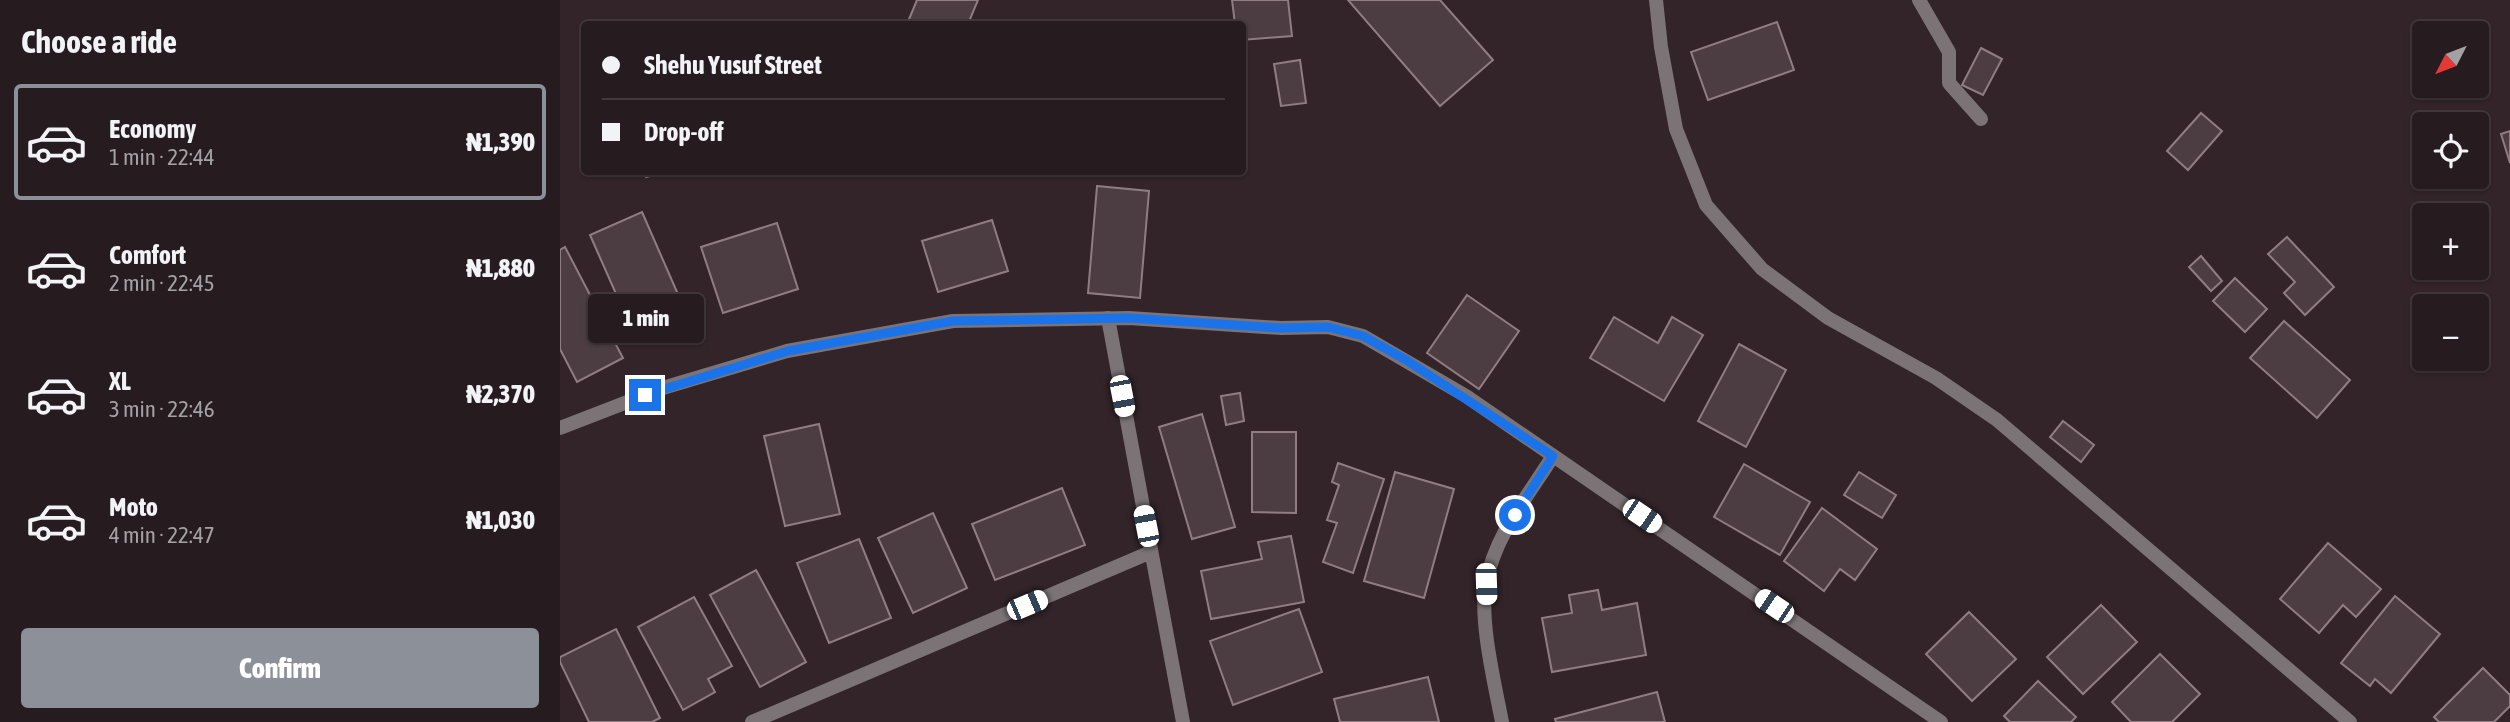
<!DOCTYPE html>
<html lang="en">
<head>
<meta charset="utf-8">
<style>
	body { margin:0; font-family:"Asap Condensed",sans-serif; background:#32282c; color:#f1f3f6; height:100vh; display:flex; flex-direction:column; font-size:26px; white-space:nowrap }
	* { box-sizing:border-box; margin:0 }
	p { font-size:23px; color:#a4a1a4 }
	.icon { flex:none; width:38px; height:38px; fill:none; stroke:currentColor; stroke-width:2; stroke-linecap:round; stroke-linejoin:round }
	.map { position:relative; flex:1; overflow:hidden }
	.details { display:flex; flex-direction:column; background:#261b1f; width:560px }
	.details>* { flex:none }
	.guide { position:absolute; left:21px; top:21px; width:665px; height:154px; border-radius:7px; box-shadow:0 2px 5px #0004,0 0 0 2px #42393d; display:grid; align-content:center; height:154px; padding:0 21px; background:#261b1f }
	.needle { width:46px; rotate:228deg }
	.buttons { position:absolute; left:1852px; top:21px; display:grid; gap:14px }
	.buttons a { display:grid; place-items:center; width:77px; height:77px; border-radius:7px; background:#261b1f; box-shadow:0 2px 5px #0004,0 0 0 2px #42393d; font-size:35px }
	.end { position:absolute; width:32px; height:32px; margin:-16px; border:9px solid #1a73e8; background:#fff; box-shadow:0 0 0 4px #fff }
	.from { border-radius:50% }
	.bubble { position:absolute; height:49px; border-radius:7px; background:#261b1f; box-shadow:0 2px 5px #0004,0 0 0 2px #42393d; font-size:23px; font-weight:800; line-height:49px; text-align:center }
	.car { position:absolute; width:21px; height:42px; margin:-21px -10px; border-radius:9px; box-shadow:0 0 5px 2px #0007; background:linear-gradient(#fff 24%,#345 0 40%,#fff 0 76%,#345 0 86%,#fff 0) }
	.guide b { display:flex; align-items:center; gap:24px; height:66px; font-size:26px }
	.guide b+b { border-top:2px solid #42393d }
	.guide i { width:18px; height:18px; background:#f1f3f6 }
	ul { padding:0; list-style:none }
	li { display:flex; align-items:center; gap:21px; height:116px; margin:0 14px 10px; padding:0 7px; border:4px solid transparent; border-radius:7px }
	li div { flex:1 }
	li b { display:block; font-size:26px }
	li em { font-style:normal; font-weight:800 }
	li.active { border-color:#8c9099 }
	li>.icon { width:63px; height:63px; stroke-width:1.5 }
	h2 { padding:0 21px; font-size:32px; line-height:84px }
	.cta { display:flex; gap:14px; margin-top:auto; padding:14px 21px }
	.cta a { flex:1; height:80px; border-radius:7px; background:#8c9099; color:#fff; font-size:28px; font-weight:800; line-height:80px; text-align:center }
	main { display:flex; flex:1; min-height:0 }
	.map>svg:first-child { display:block }
	.building { fill:#4c3d42; stroke:#8f7d83; stroke-width:2 }
	.lines { fill:none; stroke-linecap:round; stroke-linejoin:round }
	.service { stroke:#7b7376; stroke-width:14 }
	.minor { stroke:#7b7376; stroke-width:14 }
	.route { stroke:#1a73e8; stroke-width:9 }
</style>
</head>
<body>
<main>
<section class="details">
<h2>Choose a ride</h2>
<ul>
<li class="active"><svg class="icon" aria-label="car" viewBox="0 0 24 24"><path d="M5 17H2v-5l4-1 3-4h7l3 4 3 1v5h-3M9 17h6M6 11h13"/><circle cx="7" cy="17" r="2"/><circle cx="17" cy="17" r="2"/></svg><div><b>Economy</b><p>1 min · 22:44</p></div><em>₦1,390</em></li>
<li><svg class="icon" aria-label="car" viewBox="0 0 24 24"><path d="M5 17H2v-5l4-1 3-4h7l3 4 3 1v5h-3M9 17h6M6 11h13"/><circle cx="7" cy="17" r="2"/><circle cx="17" cy="17" r="2"/></svg><div><b>Comfort</b><p>2 min · 22:45</p></div><em>₦1,880</em></li>
<li><svg class="icon" aria-label="car" viewBox="0 0 24 24"><path d="M5 17H2v-5l4-1 3-4h7l3 4 3 1v5h-3M9 17h6M6 11h13"/><circle cx="7" cy="17" r="2"/><circle cx="17" cy="17" r="2"/></svg><div><b>XL</b><p>3 min · 22:46</p></div><em>₦2,370</em></li>
<li><svg class="icon" aria-label="car" viewBox="0 0 24 24"><path d="M5 17H2v-5l4-1 3-4h7l3 4 3 1v5h-3M9 17h6M6 11h13"/><circle cx="7" cy="17" r="2"/><circle cx="17" cy="17" r="2"/></svg><div><b>Moto</b><p>4 min · 22:47</p></div><em>₦1,030</em></li>
</ul>
<div class="cta"><a>Confirm</a></div>
</section>
<div class="map">
<svg width="1950" height="722" viewBox="0 0 1950 722">
	<rect width="100%" height="100%" fill="#322429"/>
	<g class="building">
		<polygon points="357,0 418,0 408,24 347,24"/>
		<polygon points="672,0 728,0 732,36 682,40 682,24 675,24"/>
		<polygon points="788,0 880,0 933,60 880,106"/>
		<polygon points="1217,22 1234,70 1148,100 1131,52"/>
		<polygon points="1421,48 1442,59 1423,95 1402,85"/>
		<polygon points="740,60 746,103 721,106 714,64"/>
		<polygon points="1641,113 1662,131 1628,170 1607,151"/>
		<polygon points="1950,131 1950,163 1941,134"/>
		<polygon points="84,172 105,172 86,177"/>
		<polygon points="537,186 589,191 580,298 528,293"/>
		<polygon points="82,212 124,308 72,330 30,235"/>
		<polygon points="432,220 448,271 378,292 362,241"/>
		<polygon points="217,223 238,289 163,313 141,247"/>
		<polygon points="1727,237 1774,287 1745,315 1724,293 1735,282 1708,254"/>
		<polygon points="5,247 63,358 17,382 0,349 0,250"/>
		<polygon points="1641,256 1662,281 1651,291 1629,267"/>
		<polygon points="1675,278 1707,309 1685,332 1653,301"/>
		<polygon points="907,295 959,331 919,389 867,353"/>
		<polygon points="1054,317 1098,343 1112,317 1143,335 1104,401 1030,358"/>
		<polygon points="1724,321 1790,380 1757,418 1690,358"/>
		<polygon points="1179,344 1226,370 1186,447 1138,421"/>
		<polygon points="680,393 684,421 666,425 661,396"/>
		<polygon points="642,414 675,527 632,539 599,427"/>
		<polygon points="1503,421 1534,445 1521,462 1490,437"/>
		<polygon points="259,424 280,514 225,526 204,436"/>
		<polygon points="692,432 736,432 736,513 692,512"/>
		<polygon points="778,463 824,479 793,573 763,562 777,523 767,520 779,485 772,482"/>
		<polygon points="1184,464 1250,502 1220,555 1154,517"/>
		<polygon points="835,472 894,489 864,598 804,581"/>
		<polygon points="1299,472 1336,495 1322,518 1284,495"/>
		<polygon points="502,488 525,545 435,580 412,524"/>
		<polygon points="1262,508 1317,549 1295,580 1280,569 1264,591 1224,561"/>
		<polygon points="373,513 407,588 353,613 318,538"/>
		<polygon points="731,536 744,602 651,619 641,571 702,559 698,542"/>
		<polygon points="299,539 331,618 269,643 237,563"/>
		<polygon points="1768,543 1821,589 1796,617 1783,605 1759,633 1720,599"/>
		<polygon points="196,570 246,662 200,687 150,595"/>
		<polygon points="1038,590 1042,610 1077,603 1086,655 992,672 982,618 1012,613 1009,595"/>
		<polygon points="1835,596 1880,634 1831,693 1815,679 1810,686 1781,663"/>
		<polygon points="134,597 172,666 148,679 155,692 123,710 78,627"/>
		<polygon points="1541,605 1577,642 1523,694 1487,657"/>
		<polygon points="739,609 762,672 673,705 650,641"/>
		<polygon points="1409,612 1456,659 1412,701 1366,654"/>
		<polygon points="56,629 100,718 92,722 29,722 0,662 0,657"/>
		<polygon points="1600,654 1640,694 1612,722 1571,722 1552,702"/>
		<polygon points="1923,668 1950,695 1950,706 1934,722 1879,722 1874,717"/>
		<polygon points="868,677 879,722 780,722 774,699"/>
		<polygon points="1478,681 1516,717 1511,722 1450,722 1444,716"/>
		<polygon points="1097,692 1105,722 996,722 995,719"/>
	</g>
	<g class="lines">
		<polyline class="service" points="1359,0 1389,52 1389,83 1421,119"/>
		<g class="minor">
			<polyline points="1096,0 1101,47 1116,129 1146,205 1202,269 1268,318 1376,378 1437,420 1790,722"/>
			<polyline points="548,318 623,722"/>
			<polyline points="0,428 106,387 227,351 393,321 569,318 721,328 768,327 803,336 906,396 1381,722"/>
			<polyline points="192,722 591,552"/>
			<path d="M942,722c-7,-37 -23,-102 -16,-138 8,-48 42,-88 67,-128"/>
		</g>
	</g>
	<g class="lines">
		<polyline class="route" points="85,395 228,351 393,321 569,318 721,328 768,327 803,336 846,360 993,456 955,515"/>
	</g>
</svg>
<div class="buttons">
<a><svg class="needle" viewBox="-14 -14 28 28"><path d="M0-13l5 13h-10z" fill="#e53935"/><path d="M0 13l5-13h-10z" fill="#a4a1a4"/></svg></a>
<a><svg class="icon" aria-label="locate" viewBox="0 0 24 24"><circle cx="12" cy="12" r="6"/><path d="M12 2v4M12 18v4M2 12h4M18 12h4"/></svg></a>
<a>+</a>
<a>−</a>
</div>
<i class="end from" style="left:955px;top:515px"></i>
<i class="end" style="left:85px;top:395px"></i>
<div class="bubble" style="left:28px;top:294px;width:116px">1 min</div>
<i class="car" style="left:562px;top:396px;rotate:169deg"></i>
<i class="car" style="left:1082px;top:516px;rotate:124deg"></i>
<i class="car" style="left:586px;top:526px;rotate:349deg"></i>
<i class="car" style="left:926px;top:584px;rotate:178deg"></i>
<i class="car" style="left:467px;top:605px;rotate:67deg"></i>
<i class="car" style="left:1214px;top:606px;rotate:304deg"></i>
<div class="guide">
<b><i class="from"></i>Shehu Yusuf Street</b>
<b><i></i>Drop-off</b>
</div>
</div>
</main>
</body>
</html>
